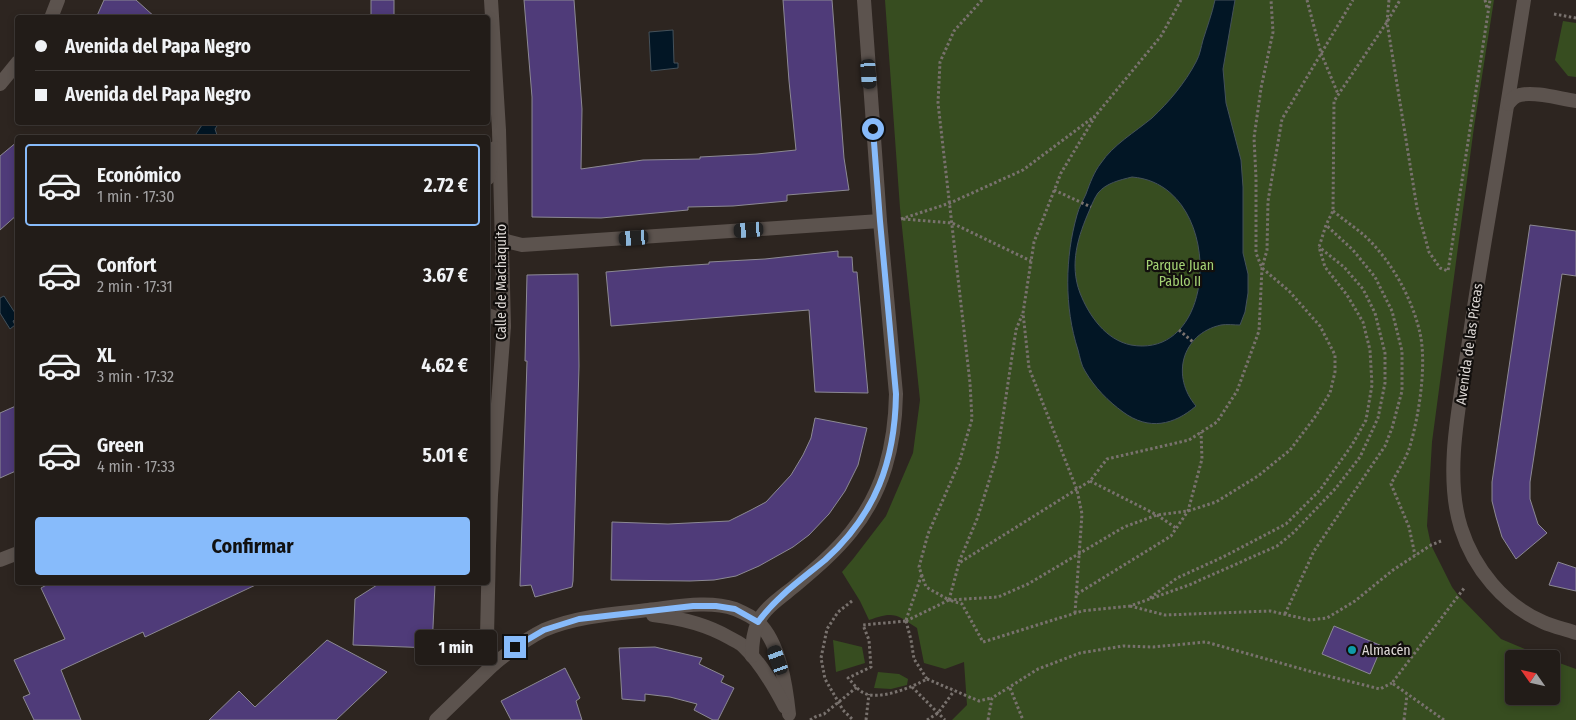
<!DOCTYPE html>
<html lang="es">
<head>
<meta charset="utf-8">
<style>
	body { margin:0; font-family:"Fira Sans Condensed",sans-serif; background:#2e2925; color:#f1f3f6; height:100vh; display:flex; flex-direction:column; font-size:19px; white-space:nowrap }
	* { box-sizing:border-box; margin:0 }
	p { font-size:16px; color:#a2a1a2 }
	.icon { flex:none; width:28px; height:28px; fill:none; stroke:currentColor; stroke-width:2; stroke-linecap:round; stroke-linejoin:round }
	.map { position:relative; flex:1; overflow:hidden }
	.details { position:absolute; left:15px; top:135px; width:475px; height:450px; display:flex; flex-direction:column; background:#221c18; border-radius:5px; box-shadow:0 2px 8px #0003,0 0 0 1px #3f3a37 }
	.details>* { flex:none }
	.hud { position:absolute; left:15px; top:15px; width:475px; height:110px; border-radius:5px; box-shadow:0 2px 8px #0003,0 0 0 1px #3f3a37; display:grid; align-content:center; height:110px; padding:0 20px; background:#221c18 }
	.needle { width:32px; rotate:304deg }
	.controls { position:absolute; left:1505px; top:650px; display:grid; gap:10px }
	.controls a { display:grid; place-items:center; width:55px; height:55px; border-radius:5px; background:#221c18; box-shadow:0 2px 8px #0003,0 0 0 1px #3f3a37; font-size:25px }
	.end { position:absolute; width:22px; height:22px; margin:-11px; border:6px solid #87bbfb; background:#111; box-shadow:0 0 0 2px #111 }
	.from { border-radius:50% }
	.bubble { position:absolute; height:35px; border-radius:5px; background:#221c18; box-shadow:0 2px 8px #0003,0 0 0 1px #3f3a37; font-size:16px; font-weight:700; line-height:35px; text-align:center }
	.car { position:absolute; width:15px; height:30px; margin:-15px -8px; border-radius:6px; box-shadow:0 0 4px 1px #0007; background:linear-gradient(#222 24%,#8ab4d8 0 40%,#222 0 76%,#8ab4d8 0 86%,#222 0) }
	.hud b { display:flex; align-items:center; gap:18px; height:48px; font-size:19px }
	.hud b+b { border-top:1px solid #3f3a37 }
	.hud i { width:12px; height:12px; background:#f1f3f6 }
	ul { padding:9px 0 0; list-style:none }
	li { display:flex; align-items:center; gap:15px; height:82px; margin:0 10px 8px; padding:0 10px; border:2px solid transparent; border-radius:5px }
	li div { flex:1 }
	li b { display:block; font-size:19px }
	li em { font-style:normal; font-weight:700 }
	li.selected { border-color:#87bbfb }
	li>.icon { width:45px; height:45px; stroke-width:1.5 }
	.primary-button { display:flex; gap:10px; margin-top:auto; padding:10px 20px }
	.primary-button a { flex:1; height:58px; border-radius:5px; background:#87bbfb; color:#111; font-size:20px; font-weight:700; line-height:58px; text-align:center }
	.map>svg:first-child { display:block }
	.green { fill:#374d20 }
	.water { fill:#021625; stroke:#44515a; fill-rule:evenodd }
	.building { fill:#4f3b79; stroke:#8c8993 }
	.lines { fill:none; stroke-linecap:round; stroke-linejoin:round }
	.path { stroke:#79726e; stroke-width:3; stroke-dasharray:2.5 2.5; stroke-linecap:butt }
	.minor { stroke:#5c534e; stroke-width:14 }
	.tertiary { stroke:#5c534e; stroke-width:14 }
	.route { stroke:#87bbfb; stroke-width:6 }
	.culture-dot { fill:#0f9aa8; stroke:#120f0d; stroke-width:2 }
	.labels { text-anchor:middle; stroke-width:4.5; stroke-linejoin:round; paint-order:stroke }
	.park-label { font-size:14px; fill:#a4d274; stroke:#120f0d }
	.street-label { font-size:14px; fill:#dfdad7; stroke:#120f0d }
	.poi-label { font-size:14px; fill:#dfdad7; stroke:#120f0d; text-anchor:start }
</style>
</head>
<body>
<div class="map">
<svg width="1576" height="720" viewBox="0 0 1576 720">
	<rect width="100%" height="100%" fill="#2d2520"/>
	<g class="green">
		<path d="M885,0h609l-20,127 -42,315 -5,84 4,19 21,42 6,8 43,44 48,20h-35v37h37v-36l25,9v51h-624l15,-15 -3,-43 -19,7 -21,-6 -7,-35c-21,-14 -23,-17 -48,-8l-9,-19 -18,-29 11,-13 33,-43 27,-63 7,-53 -20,-192z"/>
		<polygon points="1563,21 1576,23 1576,77 1568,76 1555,60"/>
		<polygon points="833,640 862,647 865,663 836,672"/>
		<polygon points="878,672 899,674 908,679 907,685 891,689 874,688"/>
	</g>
	<g class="water">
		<path d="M1215,0h20l-12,69 3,34 15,57 2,27v66l5,21v19l-3,19 -5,13c-6,0 -13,-1 -19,0 -40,9 -50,52 -25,81 -22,19 -47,25 -73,6 -15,-11 -28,-24 -38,-41 -4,-6 -5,-14 -7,-21 -14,-43 -13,-93 -1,-135 2,-8 6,-14 9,-21 4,-11 8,-22 15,-31 12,-18 34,-31 51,-45 17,-16 33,-35 44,-56 4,-7 5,-15 7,-22 4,-13 9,-26 12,-40zM1132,177c93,7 89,184 -1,168 -25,-5 -42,-29 -51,-52 -11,-29 -2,-57 10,-84 2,-5 5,-12 8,-16 8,-10 22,-13 34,-16z"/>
		<polygon points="673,30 674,63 678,63 678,68 651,71 649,32"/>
		<polygon points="204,122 219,123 215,129 217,135 216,137 194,137"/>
		<polygon points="4,296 17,316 17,318 13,321 15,325 10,329 0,313 0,298"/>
	</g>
	<g class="building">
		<polygon points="104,0 136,0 156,18 96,18"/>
		<rect x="371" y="0" width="23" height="18"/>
		<polygon points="524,0 574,0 582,109 581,169 643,160 700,159 700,157 757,154 796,150 789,81 783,0 832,0 844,158 849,190 787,195 787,201 733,206 688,207 688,210 601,218 532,217 532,97"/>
		<polygon points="18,141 18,214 0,230 0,156"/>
		<polygon points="1530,225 1576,231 1576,276 1562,274 1530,482 1530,499 1538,524 1547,533 1516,559 1502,537 1496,517 1492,501 1492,482"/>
		<polygon points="838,251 838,257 852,257 853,272 857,272 868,393 815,392 809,310 611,326 606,272 665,267 709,264 709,262 765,259"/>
		<polygon points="578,274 579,366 573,581 572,587 535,597 531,585 520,586 527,361 525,361 527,275"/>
		<polygon points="18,405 18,470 0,478 0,413"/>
		<polygon points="815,418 867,428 858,465 845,491 829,514 809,535 793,547 759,566 736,576 714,580 690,581 611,580 612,522 668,524 729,521 751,510 766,502 791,475 803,455 811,438"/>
		<polygon points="1558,562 1576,568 1576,591 1549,585"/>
		<polygon points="52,582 262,582 145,637 143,632 61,670 81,720 34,720 23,697 30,694 14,660 65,639 41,588"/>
		<polygon points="377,585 435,585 432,648 353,645 355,599"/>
		<polygon points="1334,626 1382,646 1370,674 1322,654"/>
		<polygon points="327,640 387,672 336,720 209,720 239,691 255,707"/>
		<polygon points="655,647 702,658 699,664 724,676 721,682 734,688 718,720 713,720 694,710 697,704 670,697 645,694 645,701 622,699 619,648"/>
		<polygon points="565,668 580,698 576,701 582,720 511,720 501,701"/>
	</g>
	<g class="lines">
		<g class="path">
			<polyline points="982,0 954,31 940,62 938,103 970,383 972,419 959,463 928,534 919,567 926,587 949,600 998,597 1028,584 1124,527 1157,515 1188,511 1216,502 1258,476 1290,450 1315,417 1330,393 1335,372 1335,355 1320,326 1289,291 1262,268 1256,253 1256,178 1254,138 1261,88 1273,32 1271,0"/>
			<polyline points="1307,0 1321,53 1338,94"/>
			<polyline points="1389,0 1387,22 1417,208 1429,252 1440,268 1448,271 1490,0"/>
			<polyline points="1485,0 1487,8"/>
			<polyline points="1554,14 1576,18"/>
			<polyline points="1054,190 1091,207"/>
			<path d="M1333,211c11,9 23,17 33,26 26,25 46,61 54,96 7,32 -1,82 -10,113 -4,13 -13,26 -19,38l18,43 6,28"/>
			<polyline points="901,219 950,203 1023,170 1095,116"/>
			<polyline points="903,219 952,223 1031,261"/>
			<polyline points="1179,330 1193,342"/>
			<polyline points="1090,481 1157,515 1176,528"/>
			<polyline points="959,562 977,519 997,456 1016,330 1022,315"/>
			<polyline points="1077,594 1171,536 1188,511 1202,459 1201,432"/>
			<polyline points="1150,598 1177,578 1223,557 1286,524 1320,490 1352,445 1366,420 1372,385 1370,350 1363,322 1347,295 1325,267 1319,247 1326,225 1333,211 1334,101 1387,22 1400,0"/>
			<polyline points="949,600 959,563 1090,481 1107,459 1189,440 1217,422 1237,391 1259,331 1262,268 1267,250 1268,201 1282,119 1353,0"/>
			<polyline points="852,601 838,612 827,629 821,658 825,679 843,710 853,720"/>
			<polyline points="1130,606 1165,615 1270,611 1310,620 1327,618 1355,601 1393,570 1431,545 1441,541"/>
			<polyline points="1075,613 1082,514 1077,490 1029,368 1023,313 1034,242 1061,173 1096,115 1161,36 1181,0"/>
			<polyline points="1285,614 1314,551 1385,446 1392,428 1402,391 1402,351 1392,311 1375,277 1353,250 1326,225"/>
			<polyline points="906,620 922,574"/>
			<polyline points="906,621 949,600 962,604 983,642 1082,611 1130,606 1189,585 1277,546 1293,533 1336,488 1360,457 1378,418 1385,383 1385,353 1375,313 1363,289 1344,267 1319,247"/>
			<path d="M906,621l5,19 3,19 13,20c-15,8 -49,23 -65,13 -5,-3 -9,-9 -14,-14l23,-11 -2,-27 -6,-15z"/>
			<polyline points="927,679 979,701 991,698"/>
			<polyline points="912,687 945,720"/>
			<polyline points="1010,688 1023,720"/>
			<polyline points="810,720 815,717 824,714 857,687"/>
			<polyline points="866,720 869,694"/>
			<polyline points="927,720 938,713 954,691"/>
			<polyline points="988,720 992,698 1038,669 1080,653 1123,646 1153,647 1206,642 1316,673 1380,689 1392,683"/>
			<polyline points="1404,720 1407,695"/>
			<polyline points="1444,720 1392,683 1465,587"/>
		</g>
		<g class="minor">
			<path d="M491,0l8,130 5,196 -13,169 -2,51 -2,91 3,16 4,11c16,-13 32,-25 50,-34 33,-14 69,-16 104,-20 28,-3 60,-10 87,-1 7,3 18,8 23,13 22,21 28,64 31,92"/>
			<path d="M1524,0c-7,44 -14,87 -21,131 -11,70 -24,139 -34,210 -8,57 -26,131 -8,187 13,41 43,77 82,94 11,5 22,7 33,11"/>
			<polyline points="51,18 58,0"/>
			<polyline points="0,84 18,62"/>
			<path d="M1508,104c3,-4 6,-8 12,-9 15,-4 41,4 56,6"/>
			<polyline points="488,178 495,148"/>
			<polyline points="502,240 522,245 880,221"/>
			<polyline points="488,315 496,318 504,326"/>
			<polyline points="0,560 18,553"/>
			<path d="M653,615c28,3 53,9 77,23 5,3 10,5 13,8 18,17 31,40 42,61"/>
			<path d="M752,656c0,-11 1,-23 6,-34 7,-15 25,-26 38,-37 19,-16 39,-33 55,-53 33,-41 44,-87 45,-138l-16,-173 -16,-221"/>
		</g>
		<polyline class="tertiary" points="436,720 494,664"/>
	</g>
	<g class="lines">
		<path class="route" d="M515,647l29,-17 35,-11 114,-13h23l19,3 23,13c18,-25 44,-43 67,-62 51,-46 70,-99 71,-166l-16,-173 -7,-92"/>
	</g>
	<circle class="culture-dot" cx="1352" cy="650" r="5"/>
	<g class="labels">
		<g class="park-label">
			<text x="1180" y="270">Parque Juan<tspan x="1180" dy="16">Pablo II</tspan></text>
		</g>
		<g class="street-label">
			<text transform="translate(501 282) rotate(-90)" y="5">Calle de Machaquito</text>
			<text transform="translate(1469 344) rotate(-82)" y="5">Avenida de las Píceas</text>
		</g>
		<g class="poi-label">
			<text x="1362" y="655">Almacén</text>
		</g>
	</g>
</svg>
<div class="controls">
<a><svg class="needle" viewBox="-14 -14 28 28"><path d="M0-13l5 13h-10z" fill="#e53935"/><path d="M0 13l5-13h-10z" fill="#a2a1a2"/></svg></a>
</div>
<i class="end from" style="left:873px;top:129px"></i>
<i class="end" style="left:515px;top:647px"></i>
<div class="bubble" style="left:415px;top:630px;width:82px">1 min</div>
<i class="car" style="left:869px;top:74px;rotate:176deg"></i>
<i class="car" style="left:749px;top:230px;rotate:266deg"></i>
<i class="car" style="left:634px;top:238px;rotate:266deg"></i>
<i class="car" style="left:778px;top:660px;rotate:340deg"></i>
<div class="hud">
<b><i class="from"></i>Avenida del Papa Negro</b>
<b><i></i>Avenida del Papa Negro</b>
</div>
<section class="details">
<ul>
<li class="selected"><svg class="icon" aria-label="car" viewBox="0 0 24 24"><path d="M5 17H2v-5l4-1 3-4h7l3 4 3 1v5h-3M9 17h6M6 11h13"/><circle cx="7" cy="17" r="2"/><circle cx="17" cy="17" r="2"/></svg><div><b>Económico</b><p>1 min · 17:30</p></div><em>2.72 €</em></li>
<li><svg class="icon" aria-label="car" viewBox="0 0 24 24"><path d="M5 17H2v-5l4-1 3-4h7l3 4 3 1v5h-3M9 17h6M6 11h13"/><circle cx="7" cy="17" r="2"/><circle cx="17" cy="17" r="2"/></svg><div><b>Confort</b><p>2 min · 17:31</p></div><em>3.67 €</em></li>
<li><svg class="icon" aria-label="car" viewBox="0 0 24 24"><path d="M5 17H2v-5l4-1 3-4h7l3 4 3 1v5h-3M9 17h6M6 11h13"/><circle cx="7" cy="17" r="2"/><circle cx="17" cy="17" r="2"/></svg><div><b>XL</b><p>3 min · 17:32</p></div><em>4.62 €</em></li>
<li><svg class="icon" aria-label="car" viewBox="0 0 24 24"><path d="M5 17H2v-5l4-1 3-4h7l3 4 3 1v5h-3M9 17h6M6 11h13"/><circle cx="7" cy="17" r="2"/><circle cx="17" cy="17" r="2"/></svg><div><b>Green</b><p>4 min · 17:33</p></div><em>5.01 €</em></li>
</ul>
<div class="primary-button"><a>Confirmar</a></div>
</section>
</div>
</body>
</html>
